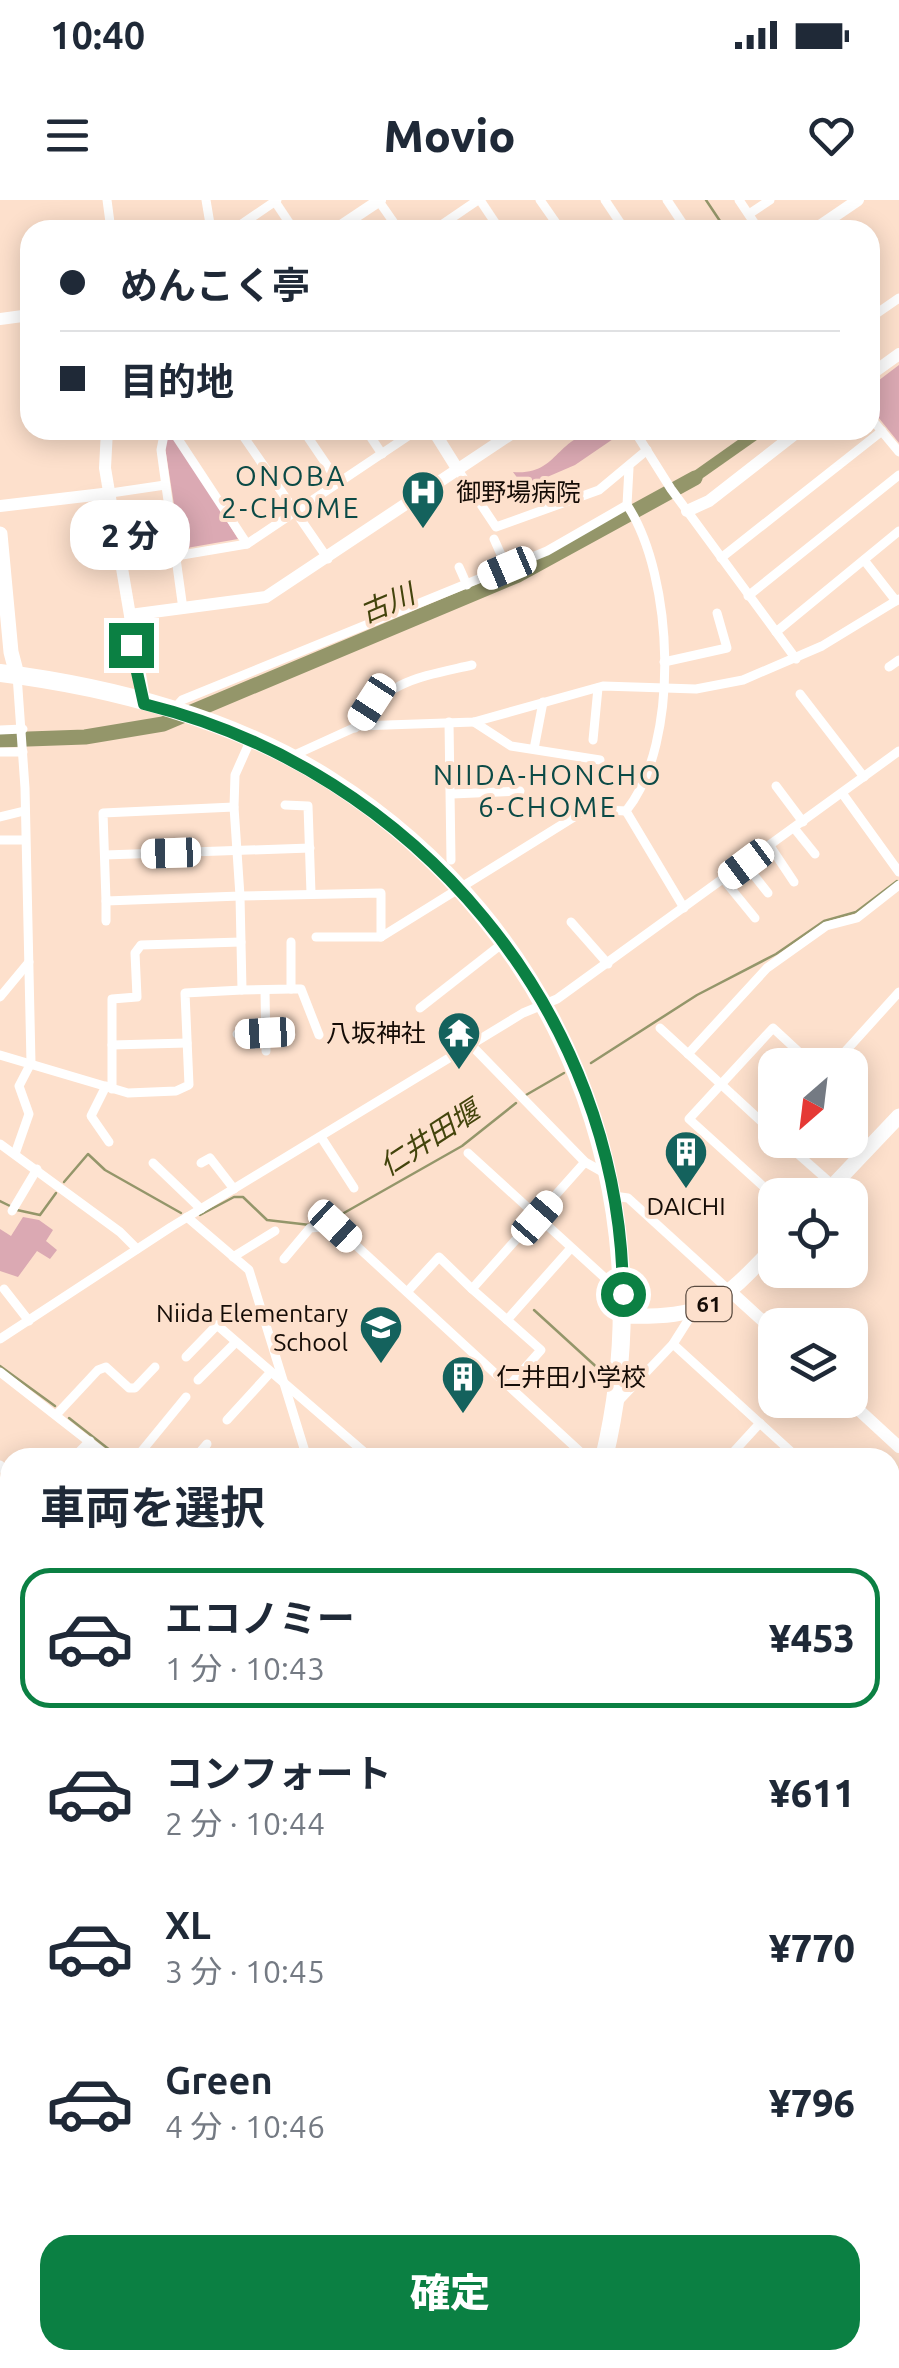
<!DOCTYPE html>
<html lang="ja">
<head>
<meta charset="utf-8">
<style>
	body { margin:0; font-family:Ubuntu,"Noto Sans JP",sans-serif; background:#f2f2f3; color:#1f2937; height:100vh; display:flex; flex-direction:column; font-size:38px; white-space:nowrap }
	* { box-sizing:border-box; margin:0 }
	p { font-size:32px; color:#747a83 }
	.icon { flex:none; width:55px; height:55px; fill:none; stroke:currentColor; stroke-width:2; stroke-linecap:round; stroke-linejoin:round }
	.map { position:relative; flex:1; overflow:hidden }
	.sheet { position:absolute; left:0px; top:1248px; width:900px; height:922px; display:flex; flex-direction:column; background:#fff; border-radius:30px 30px 0 0; box-shadow:0 5px 25px #0003 }
	.sheet>* { flex:none }
	.banner { position:absolute; left:20px; top:20px; width:860px; height:220px; border-radius:30px; box-shadow:0 5px 25px #0003; display:grid; align-content:center; height:220px; padding:0 40px; background:#fff }
	.needle { width:65px; rotate:208deg }
	.buttons { position:absolute; left:758px; top:848px; display:grid; gap:20px }
	.buttons a { display:grid; place-items:center; width:110px; height:110px; border-radius:20px; background:#fff; box-shadow:0 5px 25px #0003; font-size:50px }
	.end { position:absolute; width:45px; height:45px; margin:-22px; border:12px solid #0b8043; background:#fff; box-shadow:0 0 0 5px #fff }
	.from { border-radius:50% }
	.bubble { position:absolute; height:70px; border-radius:30px; background:#fff; box-shadow:0 5px 25px #0003; font-size:32px; font-weight:800; line-height:70px; text-align:center }
	.car { position:absolute; width:30px; height:60px; margin:-30px -15px; border-radius:12px; box-shadow:0 0 8px 2px #0007; background:linear-gradient(#fff 24%,#345 0 40%,#fff 0 76%,#345 0 86%,#fff 0) }
	.banner b { display:flex; align-items:center; gap:35px; height:95px; font-size:38px }
	.banner b+b { border-top:2px solid #e0e1e3 }
	.banner i { width:25px; height:25px; background:#1f2937 }
	ul { padding:0; list-style:none }
	li { display:flex; align-items:center; gap:30px; height:140px; margin:0 20px 15px; padding:0 20px; border:5px solid transparent; border-radius:30px }
	li div { flex:1 }
	li b { display:block; font-size:38px }
	li em { font-style:normal; font-weight:800 }
	li.active { border-color:#0b8043 }
	li>.icon { width:90px; height:90px; stroke-width:1.5 }
	h2 { padding:0 40px; font-size:45px; line-height:120px }
	.cta { display:flex; gap:20px; margin-top:auto; padding:20px 40px }
	.cta a { flex:1; height:115px; border-radius:30px; background:#0b8043; color:#fff; font-size:40px; font-weight:800; line-height:115px; text-align:center }
	.status { display:flex; justify-content:space-between; align-items:center; height:70px; padding:0 50px; background:#fff; direction:ltr }
	.status svg { height:28px; fill:currentColor }
	header { display:flex; justify-content:space-between; align-items:center; height:130px; padding:0 40px; background:#fff; font-size:45px; font-weight:800 }
	.map>svg:first-child { display:block }
	.green { fill:#dba9b3 }
	.water { fill:#94966a }
	.lines { fill:none; stroke-linecap:round; stroke-linejoin:round }
	.stream { stroke:#94966a; stroke-width:2.5 }
	.river { stroke:#94966a; stroke-width:15 }
	.street { stroke:#fff; stroke-width:9 }
	.secondary { stroke:#fff; stroke-width:12 }
	.primary { stroke:#fff; stroke-width:15 }
	.highway { stroke:#fff; stroke-width:18 }
	.route { stroke:#0b8043; stroke-width:12 }
	.labels { text-anchor:middle; stroke-width:8; stroke-linejoin:round; paint-order:stroke }
	.shield { fill:#fde0cc; stroke:#5b4c41; stroke-width:2.5 }
	.shield-label { font-size:22px; font-weight:bold; fill:#150c06 }
	.poi-label { font-size:25px; fill:#150c06; stroke:#fde0cc; text-anchor:start }
	.neighbourhood-label { font-size:28px; letter-spacing:2.5px; fill:#0b4a46; stroke:#fde0cc }
	.water-label { font-size:28px; font-style:italic; fill:#43440c; stroke:#fde0cc }
</style>
</head>
<body>
<div class="status"><b>10:40</b><svg viewBox="0 0 49 12"><path d="M0 12V9h3v3zM5 12V6h3v6zM10 12V3h3v9zM15 12V0h3v12zM26 1h20v11H26zM47 4h2v5h-2z"/></svg></div>
<header><svg class="icon" aria-label="menu" viewBox="0 0 24 24"><path d="M4 6h16M4 12h16M4 18h16"/></svg>Movio<svg class="icon" aria-label="heart" viewBox="0 0 24 24"><path d="M12 20l-8-8c-3-5 5-10 8-4 3-6 11-1 8 4z"/></svg></header>
<div class="map">
<svg width="899" height="2168" viewBox="0 0 899 2168">
	<rect width="100%" height="100%" fill="#fde0cc"/>
	<g class="green">
		<polygon points="899,165 899,243 870,207 870,187"/>
		<path d="M611,231l5,6 -41,28 -51,22 -11,-15c50,4 40,-42 98,-41z"/>
		<polygon points="174,235 238,339 181,349 165,247 165,241"/>
		<polygon points="23,1017 39,1020 53,1030 46,1041 57,1050 50,1059 37,1051 18,1077 0,1071 0,1029 11,1036"/>
		<polygon points="512,2160 632,2160 640,2168 508,2168"/>
	</g>
	<polygon class="water" points="752,230 771,230 683,292 677,283"/>
	<g class="lines">
		<g class="stream">
			<polyline points="706,0 726,30"/>
			<polyline points="591,863 697,795 776,754 824,721 856,712 897,681"/>
			<polyline points="526,895 564,873"/>
			<polyline points="64,982 88,954 105,970 181,1013"/>
			<polyline points="0,1001 10,1006"/>
			<polyline points="17,1010 40,1015 56,993"/>
			<polyline points="200,1015 234,997 243,997 267,1020 310,1025"/>
			<polyline points="328,1022 462,946 516,903"/>
			<polyline points="534,1110 602,1172"/>
			<polyline points="0,1166 55,1206"/>
			<polyline points="69,1218 120,1258"/>
			<polyline points="0,1504 10,1514"/>
			<polyline points="641,2160 649,2168"/>
		</g>
		<polyline class="river" points="0,540 85,537 163,524 518,375 695,278"/>
		<g class="street">
			<polyline points="107,0 111,30"/>
			<polyline points="206,0 211,30"/>
			<polyline points="274,0 294,30"/>
			<polyline points="378,0 399,30"/>
			<polyline points="480,0 500,30"/>
			<polyline points="540,0 561,30"/>
			<polyline points="605,0 625,30"/>
			<polyline points="667,0 687,30"/>
			<polyline points="739,0 759,30"/>
			<polyline points="749,14 770,0"/>
			<polyline points="233,30 277,0"/>
			<polyline points="434,30 478,0"/>
			<polyline points="870,118 899,98"/>
			<polyline points="870,217 899,252"/>
			<polyline points="165,230 161,250 183,409"/>
			<polyline points="172,230 247,344"/>
			<polyline points="239,230 328,359"/>
			<polyline points="303,230 339,283"/>
			<polyline points="366,230 382,254"/>
			<polyline points="634,230 671,289 796,459"/>
			<polyline points="458,270 496,327 599,290 647,250"/>
			<polyline points="111,293 165,285"/>
			<path d="M627,305c47,71 54,238 -1,306l58,97"/>
			<polyline points="494,339 507,368"/>
			<polyline points="176,356 247,344 417,230"/>
			<polyline points="721,358 882,231"/>
			<polyline points="864,360 896,401"/>
			<polyline points="459,367 467,385"/>
			<polyline points="748,396 899,275"/>
			<polyline points="776,432 899,331"/>
			<polyline points="664,462 727,448 717,413"/>
			<polyline points="889,467 899,460"/>
			<polyline points="800,494 864,577"/>
			<polyline points="173,510 182,500 547,351 627,305 629,268"/>
			<polyline points="449,522 451,660"/>
			<polyline points="474,522 511,546 600,560"/>
			<path d="M355,528c31,-48 65,-51 117,-63"/>
			<polyline points="0,530 23,529"/>
			<polyline points="593,540 598,488"/>
			<polyline points="534,549 543,502"/>
			<polyline points="0,552 23,552"/>
			<polyline points="290,557 358,526 474,522 603,486 696,489 743,480 822,446 899,399"/>
			<polyline points="776,586 803,622"/>
			<polyline points="842,593 899,672"/>
			<polyline points="452,594 520,591"/>
			<polyline points="285,605 308,606 311,693"/>
			<polygon points="234,607 240,696 106,701 103,613"/>
			<polyline points="234,607 235,575 251,539"/>
			<polyline points="0,617 24,611"/>
			<polyline points="794,628 815,654"/>
			<polyline points="0,640 25,640"/>
			<polyline points="770,646 794,682"/>
			<polyline points="105,655 310,648"/>
			<polyline points="745,664 768,693"/>
			<polyline points="724,680 755,718"/>
			<polyline points="106,701 106,721"/>
			<polyline points="571,722 608,764"/>
			<polyline points="316,737 381,737"/>
			<polyline points="291,742 291,789 242,790 240,696 381,693 381,737 587,609 626,611"/>
			<polyline points="291,789 301,789 319,835"/>
			<polyline points="265,790 266,851"/>
			<polyline points="0,797 29,762"/>
			<polyline points="420,808 503,743"/>
			<polyline points="660,828 775,934"/>
			<polyline points="237,834 286,833"/>
			<polyline points="112,845 187,843"/>
			<polyline points="473,847 585,962 608,975"/>
			<polyline points="688,854 767,768 826,726 857,718 899,685"/>
			<polyline points="0,855 128,893 176,891 189,885 185,793 242,790"/>
			<polyline points="833,865 899,792"/>
			<polyline points="106,886 91,916 109,942"/>
			<polyline points="112,889 112,799 137,797 135,753 141,745 241,742"/>
			<polyline points="321,937 354,988"/>
			<polyline points="782,940 833,985"/>
			<polyline points="0,944 120,1032 137,1049"/>
			<polyline points="468,953 617,1089"/>
			<polyline points="15,954 29,914 19,886 31,863 25,588 17,475"/>
			<polyline points="153,963 201,1009"/>
			<polyline points="201,963 210,958 234,989"/>
			<polyline points="614,996 628,998 730,1091"/>
			<polyline points="775,997 689,919 773,828 813,865"/>
			<polyline points="12,1011 37,969"/>
			<polyline points="187,1017 249,1070 307,1258"/>
			<polyline points="233,1057 275,1031"/>
			<polyline points="284,1059 310,1028 335,1026 587,1258"/>
			<polyline points="4,1089 29,1121"/>
			<polyline points="472,1089 541,1150 509,1186"/>
			<polyline points="407,1092 439,1057 472,1089 585,962"/>
			<polyline points="507,1120 571,1048"/>
			<polyline points="0,1139 171,1027 523,813 557,799 899,551"/>
			<polyline points="673,1144 798,1258"/>
			<polyline points="186,1157 217,1125 371,1258"/>
			<polyline points="0,1172 110,1258"/>
			<polyline points="198,1180 236,1142"/>
			<polyline points="617,1203 673,1144 692,1114"/>
			<polyline points="56,1215 98,1170 106,1167 129,1188 135,1188 155,1167"/>
			<polyline points="227,1220 270,1173"/>
			<polyline points="73,1258 90,1241"/>
			<polyline points="136,1258 186,1197"/>
			<polyline points="195,1258 207,1244"/>
			<polyline points="728,1258 760,1223"/>
			<polyline points="0,1265 10,1277"/>
			<polyline points="0,1329 10,1320"/>
			<polyline points="0,1332 10,1342"/>
			<polyline points="890,1354 899,1344"/>
			<polyline points="0,1399 10,1410"/>
			<polyline points="890,1422 899,1412"/>
			<polyline points="0,1426 10,1417"/>
			<polyline points="0,1466 10,1476"/>
			<polyline points="890,1489 899,1479"/>
			<polyline points="890,1534 899,1542"/>
			<polyline points="890,1559 899,1550"/>
			<polyline points="890,1628 899,1619"/>
			<polyline points="890,1732 899,1741"/>
			<polyline points="890,1766 899,1756"/>
			<polyline points="890,1840 899,1836"/>
			<polyline points="890,1906 899,1897"/>
			<polyline points="890,1983 899,1982"/>
			<polyline points="72,2160 134,2168"/>
			<polyline points="301,2160 354,2168"/>
			<polyline points="48,2168 49,2160"/>
			<polyline points="189,2168 190,2160"/>
			<polyline points="366,2168 366,2160"/>
			<polyline points="406,2168 407,2160"/>
			<polyline points="453,2168 455,2160"/>
		</g>
		<g class="secondary">
			<polyline points="335,30 380,0"/>
			<polyline points="814,30 858,0"/>
			<polyline points="0,119 30,115"/>
			<polyline points="870,175 899,154"/>
			<polyline points="107,230 105,268 145,504"/>
			<polyline points="433,230 458,270"/>
			<polyline points="0,306 111,293"/>
			<polyline points="687,311 709,301 800,230"/>
			<polyline points="130,415 266,397 517,230"/>
			<polyline points="731,1092 775,1132"/>
			<polyline points="848,1200 899,1247"/>
			<polyline points="660,2160 668,2168"/>
		</g>
		<g class="primary">
			<polyline points="0,334 11,452 17,475"/>
			<polyline points="824,995 899,916"/>
			<path d="M624,1116c82,2 95,-11 151,-70"/>
		</g>
		<g class="highway">
			<path d="M0,473c112,14 234,46 330,107 230,146 337,413 274,678"/>
			<polyline points="258,2168 260,2160"/>
		</g>
	</g>
	<g class="lines">
		<path class="route" d="M131,445l13,59c270,66 477,308 479,590"/>
	</g>
	<defs>
		<g id="hospital-pin" transform="scale(2.25)"><path d="M0 17L-7.5 6A9.5 9.5 0 1 1 7.5 6Z" fill="#14625d" stroke="#fde0cc"/><path d="M-5-5h3v3.5h4V-5h3V5h-3V1.5h-4V5h-3Z" fill="#fff"/></g>
		<g id="temple-pin" transform="scale(2.25)"><path d="M0 17L-7.5 6A9.5 9.5 0 1 1 7.5 6Z" fill="#14625d" stroke="#fde0cc"/><path d="M0-6L5-2H3V0L6.5 2.5H4V6H1.5V3h-3V6H-4V2.5H-6.5L-3 0V-2H-5Z" fill="#fff"/></g>
		<g id="building-pin" transform="scale(2.25)"><path d="M0 17L-7.5 6A9.5 9.5 0 1 1 7.5 6Z" fill="#14625d" stroke="#fde0cc"/><path d="M-4-6H4V6H1V3H-1V6H-4ZM-2.5-4.3h1.7v1.8h-1.7ZM.8-4.3h1.7v1.8H.8ZM-2.5-1h1.7V.8h-1.7ZM.8-1h1.7V.8H.8Z" fill="#fff"/></g>
		<g id="school-pin" transform="scale(2.25)"><path d="M0 17L-7.5 6A9.5 9.5 0 1 1 7.5 6Z" fill="#14625d" stroke="#fde0cc"/><path d="M0-5L7-2L0 1L-7-2ZM-4 1L0 2.5L4 1V4Q0 6-4 4Z" fill="#fff"/></g>
	</defs>
	<g fill-rule="evenodd">
		<use href="#hospital-pin" x="423" y="292"/>
		<use href="#temple-pin" x="459" y="833"/>
		<use href="#building-pin" x="686" y="952"/>
		<use href="#school-pin" x="381" y="1127"/>
		<use href="#building-pin" x="463" y="1177"/>
	</g>
	<g class="labels">
		<rect class="shield" x="686.5" y="1087" width="45" height="34" rx="8"/>
		<g class="shield-label">
			<text x="709" y="1112">61</text>
		</g>
		<g class="poi-label">
			<text x="456" y="301">御野場病院</text>
			<text x="426" y="842" text-anchor="end">八坂神社</text>
			<text x="686" y="1015" text-anchor="middle">DAICHI</text>
			<text x="348" y="1122" text-anchor="end">Niida Elementary<tspan x="348" dy="29">School</tspan></text>
			<text x="496" y="1186">仁井田小学校</text>
		</g>
		<g class="neighbourhood-label">
			<text x="291" y="286">ONOBA<tspan x="291" dy="32">2-CHOME</tspan></text>
			<text x="548" y="585">NIIDA-HONCHO<tspan x="548" dy="32">6-CHOME</tspan></text>
		</g>
		<g class="water-label">
			<text transform="translate(387 403) rotate(-23)" y="10">古川</text>
			<text transform="translate(429 938) rotate(-33)" y="10">仁井田堰</text>
		</g>
	</g>
</svg>
<div class="buttons">
<a><svg class="needle" viewBox="-14 -14 28 28"><path d="M0-13l5 13h-10z" fill="#e53935"/><path d="M0 13l5-13h-10z" fill="#747a83"/></svg></a>
<a><svg class="icon" aria-label="locate" viewBox="0 0 24 24"><circle cx="12" cy="12" r="6"/><path d="M12 2v4M12 18v4M2 12h4M18 12h4"/></svg></a>
<a><svg class="icon" aria-label="layers" viewBox="0 0 24 24"><path d="M12 4l9 5-9 5-9-5zM3 14l9 5 9-5"/></svg></a>
</div>
<i class="end from" style="left:623px;top:1094px"></i>
<i class="end" style="left:131px;top:445px"></i>
<div class="bubble" style="left:70px;top:300px;width:120px">2 分</div>
<i class="car" style="left:507px;top:368px;rotate:247deg"></i>
<i class="car" style="left:372px;top:502px;rotate:213deg"></i>
<i class="car" style="left:171px;top:653px;rotate:268deg"></i>
<i class="car" style="left:746px;top:664px;rotate:233deg"></i>
<i class="car" style="left:265px;top:833px;rotate:267deg"></i>
<i class="car" style="left:537px;top:1018px;rotate:41deg"></i>
<i class="car" style="left:335px;top:1026px;rotate:133deg"></i>
<div class="banner">
<b><i class="from"></i>めんこく亭</b>
<b><i></i>目的地</b>
</div>
<section class="sheet">
<h2>車両を選択</h2>
<ul>
<li class="active"><svg class="icon" aria-label="car" viewBox="0 0 24 24"><path d="M5 17H2v-5l4-1 3-4h7l3 4 3 1v5h-3M9 17h6M6 11h13"/><circle cx="7" cy="17" r="2"/><circle cx="17" cy="17" r="2"/></svg><div><b>エコノミー</b><p>1 分 · 10:43</p></div><em>¥453</em></li>
<li><svg class="icon" aria-label="car" viewBox="0 0 24 24"><path d="M5 17H2v-5l4-1 3-4h7l3 4 3 1v5h-3M9 17h6M6 11h13"/><circle cx="7" cy="17" r="2"/><circle cx="17" cy="17" r="2"/></svg><div><b>コンフォート</b><p>2 分 · 10:44</p></div><em>¥611</em></li>
<li><svg class="icon" aria-label="car" viewBox="0 0 24 24"><path d="M5 17H2v-5l4-1 3-4h7l3 4 3 1v5h-3M9 17h6M6 11h13"/><circle cx="7" cy="17" r="2"/><circle cx="17" cy="17" r="2"/></svg><div><b>XL</b><p>3 分 · 10:45</p></div><em>¥770</em></li>
<li><svg class="icon" aria-label="car" viewBox="0 0 24 24"><path d="M5 17H2v-5l4-1 3-4h7l3 4 3 1v5h-3M9 17h6M6 11h13"/><circle cx="7" cy="17" r="2"/><circle cx="17" cy="17" r="2"/></svg><div><b>Green</b><p>4 分 · 10:46</p></div><em>¥796</em></li>
</ul>
<div class="cta"><a>確定</a></div>
</section>
</div>
</body>
</html>
